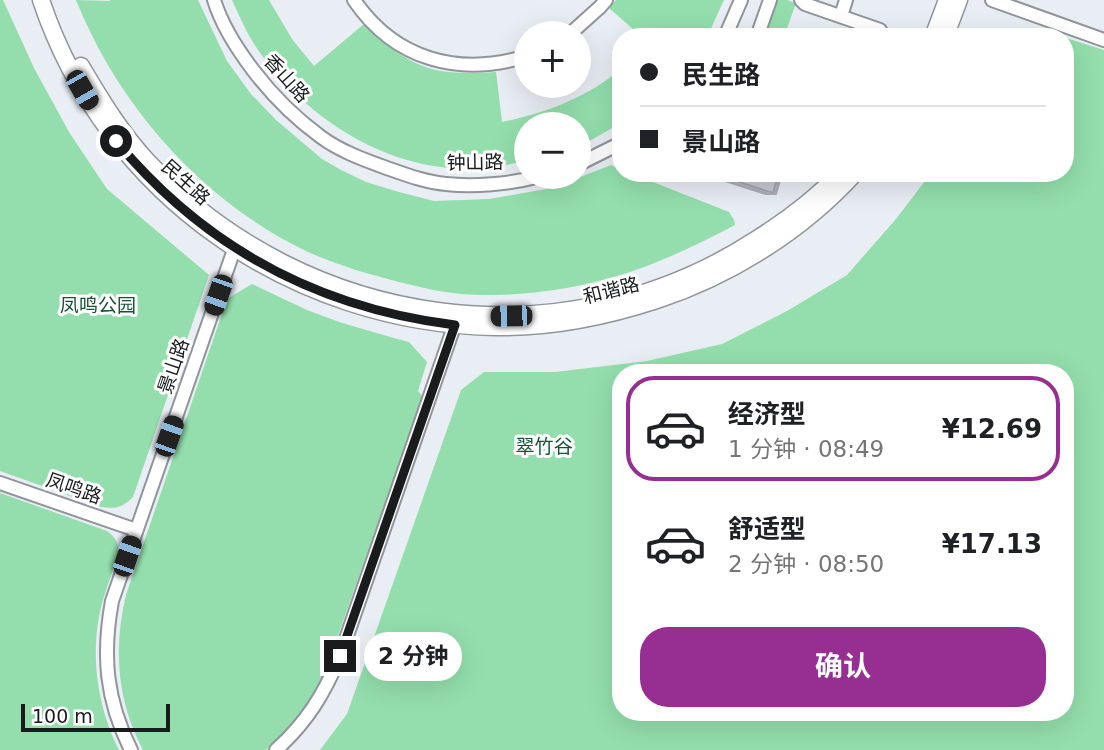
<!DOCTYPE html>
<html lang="zh">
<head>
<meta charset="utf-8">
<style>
	body { margin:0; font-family:"DejaVu Sans","Noto Sans SC",sans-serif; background:#f6f6f6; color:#202124; height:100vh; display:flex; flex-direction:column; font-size:26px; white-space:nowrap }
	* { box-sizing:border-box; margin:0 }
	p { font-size:23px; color:#757577 }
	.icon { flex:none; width:38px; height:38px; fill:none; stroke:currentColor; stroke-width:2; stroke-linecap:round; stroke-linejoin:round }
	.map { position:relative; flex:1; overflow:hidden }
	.details { position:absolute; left:612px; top:364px; width:462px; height:357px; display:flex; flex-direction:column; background:#fff; border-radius:28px; box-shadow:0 7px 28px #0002 }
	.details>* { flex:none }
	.top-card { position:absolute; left:612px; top:28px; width:462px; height:154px; border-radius:28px; box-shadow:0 7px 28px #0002; display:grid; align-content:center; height:154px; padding:0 28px; background:#fff }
	.buttons { position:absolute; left:514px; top:21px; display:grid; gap:14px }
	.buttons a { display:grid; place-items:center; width:77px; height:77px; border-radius:50%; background:#fff; box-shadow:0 7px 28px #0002; font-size:35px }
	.scale { position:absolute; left:21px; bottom:18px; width:149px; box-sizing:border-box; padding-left:7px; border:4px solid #191b1d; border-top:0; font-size:19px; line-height:24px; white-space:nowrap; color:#191b1d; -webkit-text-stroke:5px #fff; paint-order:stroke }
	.end { position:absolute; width:32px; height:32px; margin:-16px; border:9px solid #191b1d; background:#fff; box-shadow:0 0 0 4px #fff }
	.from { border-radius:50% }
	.bubble { position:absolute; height:49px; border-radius:24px; background:#fff; box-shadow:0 7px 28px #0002; font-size:23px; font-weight:700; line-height:49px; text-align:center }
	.car { position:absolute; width:21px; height:42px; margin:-21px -10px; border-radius:9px; box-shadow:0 0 5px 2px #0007; background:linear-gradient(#222 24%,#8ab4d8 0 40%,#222 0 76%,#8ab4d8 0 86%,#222 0) }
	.top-card b { display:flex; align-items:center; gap:24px; height:66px; font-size:26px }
	.top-card b+b { border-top:2px solid #e0e0e0 }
	.top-card i { width:18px; height:18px; background:#202124 }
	ul { padding:12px 0 0; list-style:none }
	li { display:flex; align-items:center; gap:21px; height:105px; margin:0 14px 10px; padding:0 14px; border:4px solid transparent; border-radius:28px }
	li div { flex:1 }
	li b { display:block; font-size:26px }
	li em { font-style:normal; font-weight:700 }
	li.selected { border-color:#972f93 }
	li>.icon { width:63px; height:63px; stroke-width:1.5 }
	.cta { display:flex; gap:14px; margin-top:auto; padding:14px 28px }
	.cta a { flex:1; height:80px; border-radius:28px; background:#972f93; color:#fff; font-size:28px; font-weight:700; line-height:80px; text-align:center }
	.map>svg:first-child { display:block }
	.green { fill:#93deac; fill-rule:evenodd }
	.building { fill:#c7c8cf; stroke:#a4a4ab; stroke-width:2; filter:url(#shadow) }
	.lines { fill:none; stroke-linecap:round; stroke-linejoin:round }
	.minor-casing { stroke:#91959b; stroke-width:16 }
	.major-casing { stroke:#91959b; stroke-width:19 }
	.minor { stroke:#fff; stroke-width:12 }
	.major { stroke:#fff; stroke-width:16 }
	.route { stroke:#191b1d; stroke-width:9 }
	.labels { text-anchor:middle; stroke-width:6; stroke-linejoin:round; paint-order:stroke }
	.street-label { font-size:19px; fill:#191b1d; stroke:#fff }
	.park-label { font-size:19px; fill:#165331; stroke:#fff }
</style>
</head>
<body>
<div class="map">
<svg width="1104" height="750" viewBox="0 0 1104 750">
	<defs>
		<filter id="shadow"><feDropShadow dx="2" dy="4" stdDeviation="0" flood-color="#0004"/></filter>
	</defs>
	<rect width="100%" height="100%" fill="#e9edf4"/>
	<g class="green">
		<path d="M0,0h3l31,68 35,64 38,57 102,86 -76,222c-12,11 -16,12 -32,10l-101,-36z"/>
		<path d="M76,0l34,1v-1h88l29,61 24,33 25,26 46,39 19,11 25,12 33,10 35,9 55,-2 63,-11 59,-23 10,5v3h9l99,39 5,8 1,5c-51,27 -101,50 -158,61 -35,7 -79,11 -116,8 -21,-2 -41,-7 -62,-12 -31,-8 -62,-17 -91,-30 -105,-50 -189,-145 -232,-252z"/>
		<path d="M232,0h37l23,39 22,27 50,-42c48,45 67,52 132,48l6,50c44,-9 84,-24 119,-53v54l-28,16 -14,6v-21h-52v37c-25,5 -50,9 -75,7 -80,-5 -159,-61 -201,-129 -7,-12 -13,-26 -19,-39z"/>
		<polygon points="616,0 724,0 707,37 642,37 609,8"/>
		<polygon points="774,0 787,0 796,3 784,37 774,37 763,33"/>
		<path d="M1066,38l38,12v700h-784l27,-36 114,-324 23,-18h71l92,-11 75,-17 65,-33 60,-36 49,-56 35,-46h135zM621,373h445v339h-445z"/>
		<path d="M252,284l55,26 35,13 52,15 15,4 18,20 -9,29 5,6 -101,283 -14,24 -16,23 -26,23h-123c-26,-49 -30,-101 -17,-155l101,-296z"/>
		<path d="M0,493l107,38c9,7 12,12 11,24 -6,19 -14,38 -18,57 -10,45 -2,97 19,138h-119z"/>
	</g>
	<polygon class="building" points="711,173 779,173 773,193"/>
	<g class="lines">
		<g class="minor-casing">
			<g id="minor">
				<path d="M214,0c8,26 23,49 39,70 19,25 42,48 68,67 19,14 41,22 63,30 20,7 40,15 62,17 27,3 64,0 90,-7"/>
				<path d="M354,0c41,60 105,77 173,56"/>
				<polyline points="801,0 805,4 880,30 877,37"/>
				<polyline points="992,0 1104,40"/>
				<polyline points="841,16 846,0"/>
				<polyline points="571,33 600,7 606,0"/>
				<polyline points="725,37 741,0"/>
				<polyline points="757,37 770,0"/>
				<polyline points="579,164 621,143"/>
				<polyline points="0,483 136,530"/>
				<path d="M131,750c-25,-50 -29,-94 -19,-149l125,-360"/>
				<path d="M276,750c31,-28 48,-56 64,-94l118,-341"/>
			</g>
		</g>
		<g class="major-casing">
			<g id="major">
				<path d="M41,0c65,195 251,324 455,327 54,1 109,-10 161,-27 74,-25 144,-68 198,-127"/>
				<polyline points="933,37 947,0"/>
				<polyline points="945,37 959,0"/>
				<path d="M81,66c20,34 40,67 67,96 159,168 414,204 609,77 30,-19 58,-40 83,-66"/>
			</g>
		</g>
		<use href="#minor" class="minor"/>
		<use href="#major" class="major"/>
	</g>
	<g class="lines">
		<path class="route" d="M116,141c89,107 201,167 339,184l-115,331"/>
	</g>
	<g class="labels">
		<g class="street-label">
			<text transform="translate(287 78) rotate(48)" y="7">香山路</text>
			<text transform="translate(475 162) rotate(-1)" y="7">钟山路</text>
			<text transform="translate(186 182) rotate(42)" y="7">民生路</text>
			<text transform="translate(611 290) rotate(-14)" y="7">和谐路</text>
			<text transform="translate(173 366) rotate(-71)" y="7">景山路</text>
			<text transform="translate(74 488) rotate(19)" y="7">凤鸣路</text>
		</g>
		<g class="park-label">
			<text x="98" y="312">凤鸣公园</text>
			<text x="544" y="453">翠竹谷</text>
		</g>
	</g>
</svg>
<div class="buttons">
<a>+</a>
<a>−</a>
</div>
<div class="scale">100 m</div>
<i class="end from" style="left:116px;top:141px"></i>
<i class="end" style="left:340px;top:656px"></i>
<div class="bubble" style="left:364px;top:632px;width:98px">2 分钟</div>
<i class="car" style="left:82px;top:90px;rotate:150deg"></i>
<i class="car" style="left:218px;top:295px;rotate:199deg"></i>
<i class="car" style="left:511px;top:316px;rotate:269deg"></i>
<i class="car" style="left:169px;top:436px;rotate:19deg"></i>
<i class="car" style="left:127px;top:556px;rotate:19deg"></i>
<div class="top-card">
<b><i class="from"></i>民生路</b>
<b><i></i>景山路</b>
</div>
<section class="details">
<ul>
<li class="selected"><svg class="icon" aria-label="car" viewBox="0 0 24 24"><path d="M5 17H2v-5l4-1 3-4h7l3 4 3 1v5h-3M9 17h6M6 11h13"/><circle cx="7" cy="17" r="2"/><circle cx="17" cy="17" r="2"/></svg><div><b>经济型</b><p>1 分钟 · 08:49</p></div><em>¥12.69</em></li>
<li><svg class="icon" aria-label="car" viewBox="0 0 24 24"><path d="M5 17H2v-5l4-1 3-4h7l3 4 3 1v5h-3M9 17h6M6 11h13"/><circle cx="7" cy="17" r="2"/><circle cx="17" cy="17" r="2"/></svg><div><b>舒适型</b><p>2 分钟 · 08:50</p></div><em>¥17.13</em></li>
</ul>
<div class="cta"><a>确认</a></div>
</section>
</div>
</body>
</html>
